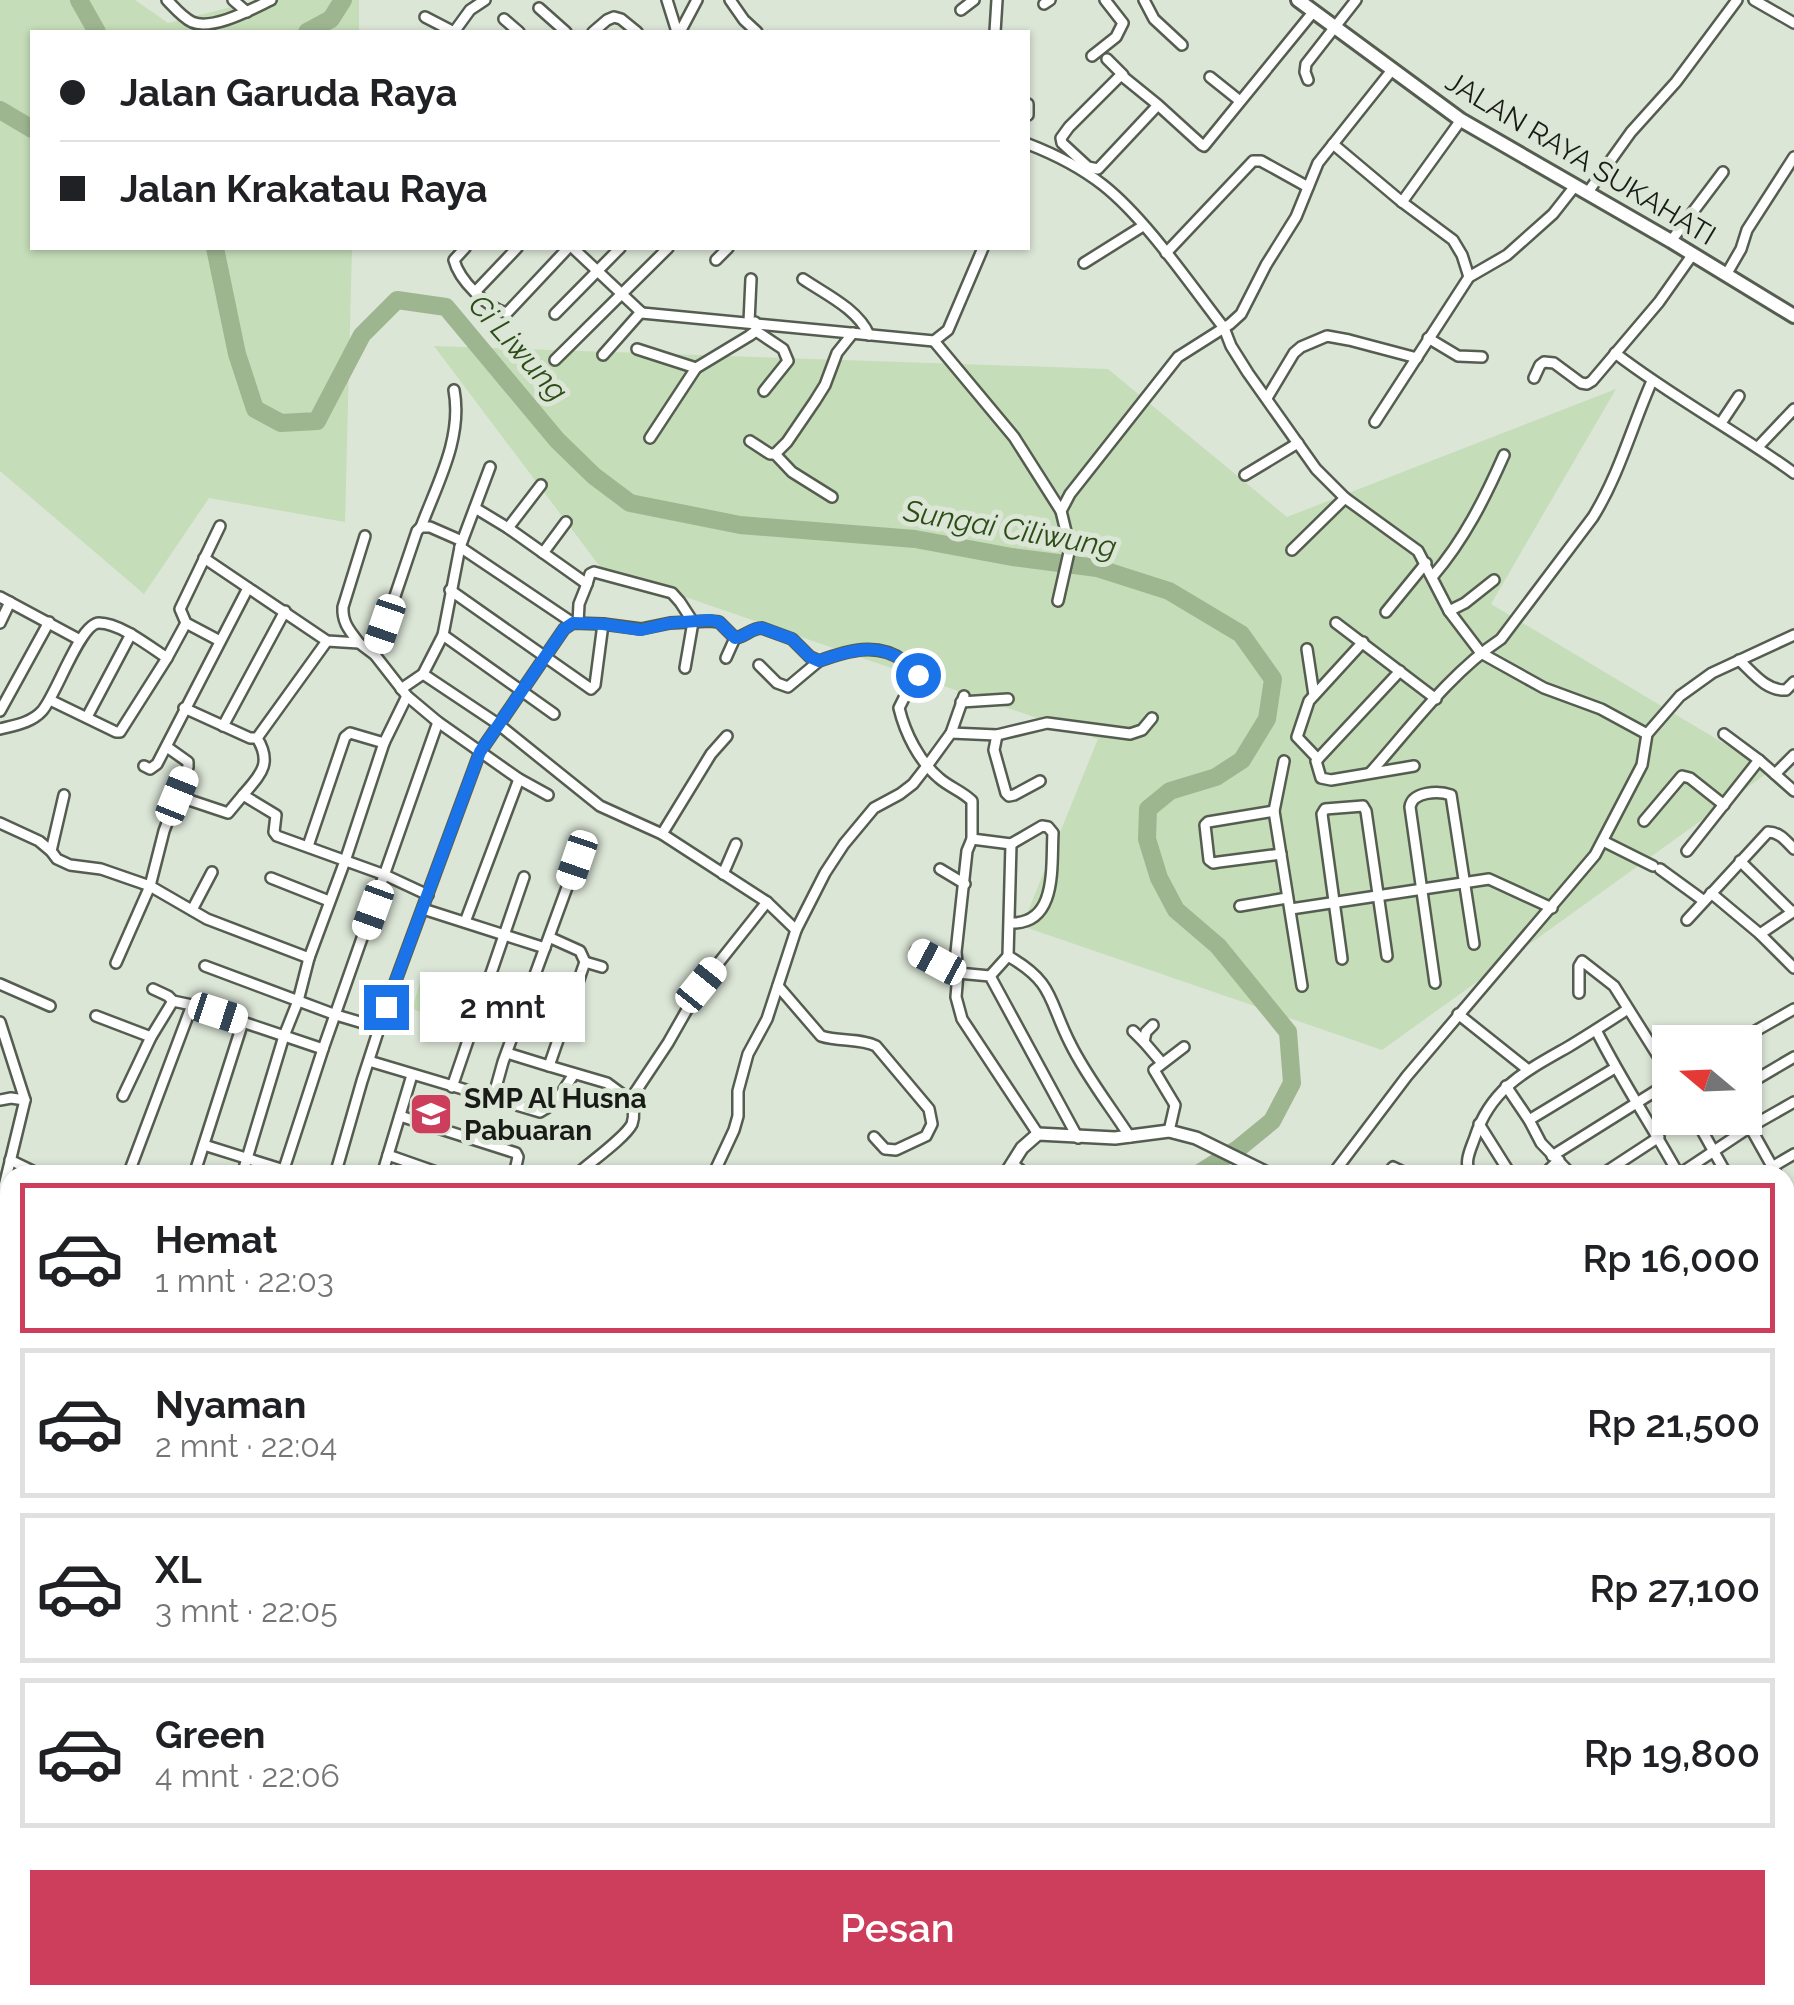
<!DOCTYPE html>
<html lang="id">
<head>
<meta charset="utf-8">
<style>
	body { margin:0; font-family:Raleway,sans-serif; background:#f2f2f2; color:#202124; height:100vh; display:flex; flex-direction:column; font-size:38px; white-space:nowrap }
	* { box-sizing:border-box; margin:0 }
	p { font-size:32px; color:#757577 }
	.icon { flex:none; width:55px; height:55px; fill:none; stroke:currentColor; stroke-width:2; stroke-linecap:round; stroke-linejoin:round }
	.map { position:relative; flex:1; overflow:hidden }
	.details { position:absolute; left:0px; top:1165px; width:1795px; height:840px; display:flex; flex-direction:column; background:#fff; border-radius:30px 30px 0 0; box-shadow:0 2px 8px #0004 }
	.details>* { flex:none }
	.hud { position:absolute; left:30px; top:30px; width:1000px; height:220px; border-radius:0px; box-shadow:0 2px 8px #0004; display:grid; align-content:center; height:220px; padding:0 30px; background:#fff }
	.needle { width:65px; rotate:289deg }
	.buttons { position:absolute; left:1652px; top:1025px; display:grid; gap:20px }
	.buttons a { display:grid; place-items:center; width:110px; height:110px; border-radius:0px; background:#fff; box-shadow:0 2px 8px #0004; font-size:50px }
	.end { position:absolute; width:45px; height:45px; margin:-22px; border:12px solid #1a73e8; background:#fff; box-shadow:0 0 0 5px #fff }
	.from { border-radius:50% }
	.bubble { position:absolute; height:70px; border-radius:0px; background:#fff; box-shadow:0 2px 8px #0004; font-size:32px; font-weight:600; line-height:70px; text-align:center }
	.car { position:absolute; width:30px; height:60px; margin:-30px -15px; border-radius:12px; box-shadow:0 0 8px 2px #0007; background:linear-gradient(#fff 24%,#345 0 40%,#fff 0 76%,#345 0 86%,#fff 0) }
	.hud b { display:flex; align-items:center; gap:35px; height:95px; font-size:38px }
	.hud b+b { border-top:2px solid #e0e0e0 }
	.hud i { width:25px; height:25px; background:#202124 }
	ul { padding:18px 0 0; list-style:none }
	li { display:flex; align-items:center; gap:30px; height:150px; margin:0 20px 15px; padding:0 10px; border:5px solid #e0e0e0; border-radius:0px }
	li div { flex:1 }
	li b { display:block; font-size:38px }
	li em { font-style:normal; font-weight:600 }
	li.on { border-color:#cd3e5c }
	li>.icon { width:90px; height:90px; stroke-width:1.5 }
	.action { display:flex; gap:20px; margin-top:auto; padding:20px 30px }
	.action a { flex:1; height:115px; border-radius:0px; background:#cd3e5c; color:#fff; font-size:40px; font-weight:600; line-height:115px; text-align:center }
	.map>svg:first-child { display:block }
	.green { fill:#c5ddb8 }
	.lines { fill:none; stroke-linecap:round; stroke-linejoin:round }
	.river { stroke:#9db690; stroke-width:18 }
	.minor-casing { stroke:#555d50; stroke-width:14 }
	.tertiary-casing { stroke:#555d50; stroke-width:16 }
	.secondary-casing { stroke:#555d50; stroke-width:18 }
	.minor { stroke:#fff; stroke-width:9 }
	.tertiary { stroke:#fff; stroke-width:11 }
	.secondary { stroke:#fff; stroke-width:12 }
	.route { stroke:#1a73e8; stroke-width:12 }
	.labels { text-anchor:middle; stroke-width:10; stroke-linejoin:round; paint-order:stroke }
	.street-label { font-size:28px; fill:#181b16; stroke:#dce6d7 }
	.poi-label { font-size:28px; font-weight:bold; fill:#181b16; stroke:#dce6d7; text-anchor:start }
	.water-label { font-size:30px; font-style:italic; fill:#2d4d17; stroke:#dce6d7 }
</style>
</head>
<body>
<div class="map">
<svg width="1794" height="2005" viewBox="0 0 1794 2005">
	<rect width="100%" height="100%" fill="#dce6d7"/>
	<g class="green">
		<polygon points="0,0 135,0 168,23 259,0 359,0 359,32 32,32 32,248 352,248 345,522 209,498 144,594 0,471"/>
		<polygon points="434,346 1108,369 1287,517 1616,389 1491,604 1770,771 1382,1050 1022,926 1098,739 601,568"/>
		<polygon points="421,979 454,989 445,1020 412,1009"/>
		<polygon points="1785,1967 1794,1969 1794,2005 1416,2005 1418,1995 1785,1995"/>
	</g>
	<g class="lines">
		<g class="river">
			<polyline points="79,0 97,32"/>
			<polyline points="307,32 331,19 343,0"/>
			<polyline points="0,110 32,129"/>
			<polyline points="215,248 237,354 255,409 281,423 317,421 362,335 397,300 446,307 557,440 594,476 630,503 740,525 915,539 1012,557 1097,568 1169,591 1241,634 1273,679 1267,719 1242,760 1216,777 1170,791 1148,809 1147,839 1159,878 1176,910 1218,946 1288,1032 1292,1083 1272,1121 1239,1148 1196,1175"/>
			<polyline points="1466,1995 1466,2005"/>
		</g>
		<g class="minor-casing">
			<g id="minor">
				<path d="M167,0c7,7 15,17 25,22 20,9 60,-13 79,-22"/>
				<polyline points="233,0 247,12"/>
				<polyline points="667,0 677,32"/>
				<polyline points="730,0 744,20 757,32"/>
				<polyline points="1144,0 1154,19 1182,45"/>
				<polyline points="1754,0 1794,23"/>
				<polyline points="1044,4 1050,0"/>
				<polyline points="539,8 566,32"/>
				<polyline points="961,10 974,0"/>
				<polyline points="425,17 454,32"/>
				<polyline points="504,19 519,32"/>
				<polyline points="454,32 470,10 485,0"/>
				<polyline points="593,32 607,20 614,17 621,19 637,32"/>
				<polyline points="680,32 697,0"/>
				<polyline points="995,32 997,0"/>
				<polyline points="1092,56 1116,37 1123,23 1105,0"/>
				<polyline points="1107,59 1123,75"/>
				<polyline points="1210,77 1240,101"/>
				<polyline points="1308,80 1305,72 1306,64 1356,0"/>
				<polyline points="1028,104 1028,115"/>
				<polyline points="1158,105 1098,169 1088,167 1062,143 1061,138 1069,127 1121,75 1158,105 1202,145 1204,146 1314,11"/>
				<path d="M1028,144c26,10 52,23 75,41 43,34 86,98 121,143l7,18 17,27 68,96 29,29 73,53 31,60 32,42 63,35 57,21 46,25"/>
				<polyline points="1333,144 1402,202 1453,240 1462,255 1469,277"/>
				<polyline points="1588,192 1631,132 1676,82 1737,0"/>
				<polyline points="1402,202 1461,120"/>
				<polyline points="1671,241 1723,172"/>
				<path d="M465,248l-11,12c5,20 33,48 53,53l61,-65"/>
				<polyline points="573,248 642,313 934,341 948,330 983,248"/>
				<polyline points="1166,253 1253,161 1261,161 1308,187"/>
				<polyline points="716,260 728,248"/>
				<polyline points="1084,263 1143,226"/>
				<polyline points="1726,275 1741,249 1747,230 1794,157"/>
				<path d="M803,279c22,15 55,30 66,56"/>
				<polyline points="476,291 517,248"/>
				<polyline points="555,314 620,248"/>
				<polyline points="749,322 751,279"/>
				<polyline points="756,331 783,349 788,361 764,391"/>
				<polyline points="1428,338 1458,356 1482,357"/>
				<polyline points="934,341 1014,437 1061,511"/>
				<polyline points="637,349 696,368"/>
				<path d="M1615,353c57,44 121,78 179,120"/>
				<polyline points="603,355 641,312"/>
				<polyline points="555,360 668,248"/>
				<polyline points="1534,378 1540,365 1544,362 1554,363 1581,383 1587,384 1592,381 1659,302 1693,254"/>
				<polyline points="1267,398 1294,353 1301,347 1327,336 1349,340 1417,358"/>
				<polyline points="1375,422 1469,277 1507,255 1553,214 1575,186"/>
				<polyline points="1721,423 1739,396"/>
				<polyline points="650,438 696,368 749,336 756,331 755,322"/>
				<polyline points="750,441 770,454 775,454 787,442 815,401 825,385 837,353 853,333"/>
				<polyline points="1758,447 1794,409"/>
				<polyline points="775,454 792,472 832,497"/>
				<polyline points="1245,475 1298,443"/>
				<polyline points="475,508 508,528 587,584 590,574 594,572 672,593 680,602 693,622 685,668"/>
				<path d="M421,527c16,-43 42,-89 33,-137"/>
				<polyline points="508,528 541,485"/>
				<polyline points="460,547 573,623"/>
				<polyline points="1292,550 1345,498"/>
				<polyline points="543,553 566,522"/>
				<polyline points="204,558 327,641 359,643 375,655 407,696 438,722 519,779 548,795"/>
				<path d="M1433,576c31,-36 52,-78 71,-121"/>
				<polyline points="450,590 591,689 595,685 603,624"/>
				<polyline points="0,597 80,640"/>
				<polyline points="1058,601 1070,548 1061,511 1070,494 1178,357 1230,324 1241,314 1266,265 1296,217 1318,163 1392,70"/>
				<polyline points="1449,611 1465,603 1494,580"/>
				<polyline points="1386,612 1426,563"/>
				<polyline points="0,623 10,602"/>
				<polyline points="578,623 579,604 587,584"/>
				<polyline points="1336,623 1436,699"/>
				<polyline points="443,635 554,714"/>
				<polyline points="220,641 186,623 180,609 220,526"/>
				<path d="M359,643c-9,-12 -17,-20 -16,-36l22,-71"/>
				<polyline points="1307,649 1314,695"/>
				<polyline points="375,655 417,531 421,527 430,527 462,541"/>
				<polyline points="726,658 735,638"/>
				<path d="M1739,660c14,13 27,31 47,30l8,-8"/>
				<polyline points="759,665 777,683 788,687 819,661"/>
				<polyline points="1400,671 1316,761 1321,778 1331,780 1414,766"/>
				<polyline points="423,674 498,724 600,806 662,834 767,902 796,930"/>
				<polyline points="401,689 423,674 443,635 460,547 490,467"/>
				<polyline points="50,700 116,732 120,732 167,658 186,623"/>
				<polyline points="961,702 1008,699"/>
				<polyline points="184,708 250,738 257,738 327,641"/>
				<polyline points="0,711 49,622"/>
				<polyline points="87,717 131,634"/>
				<polyline points="223,726 285,611"/>
				<path d="M0,729c15,-4 31,-6 42,-18 14,-15 38,-88 57,-88 21,0 51,24 68,35"/>
				<polyline points="951,733 997,735 1047,723 1130,734 1142,730 1152,718"/>
				<polyline points="1724,734 1759,760 1794,791"/>
				<polyline points="997,735 994,750 1006,793 1009,796 1014,795 1040,781"/>
				<polyline points="1318,759 1297,737 1309,701 1363,642"/>
				<polyline points="1284,761 1274,811 1302,986"/>
				<polyline points="144,766 150,769 157,764 248,588"/>
				<path d="M1370,773c41,-46 80,-100 131,-134l92,-122c26,-42 39,-91 59,-136"/>
				<polyline points="1775,774 1794,755"/>
				<path d="M243,795c17,-20 30,-31 14,-57"/>
				<polyline points="177,796 228,813 243,795 276,815 274,832 277,836 385,875 428,895"/>
				<polyline points="1274,811 1208,822 1205,825 1209,860 1213,863 1219,862 1281,854"/>
				<polyline points="1644,821 1682,776 1690,778 1724,805"/>
				<polyline points="0,823 39,841 51,851 57,859 70,865 101,869 150,886 207,919 309,958"/>
				<polyline points="662,834 711,754 727,736"/>
				<polyline points="972,839 1011,844 1008,956 990,976"/>
				<polyline points="1603,841 1653,866"/>
				<polyline points="308,846 345,737 350,733 384,743"/>
				<polyline points="51,851 64,795"/>
				<polyline points="1687,851 1759,760"/>
				<polyline points="1740,861 1792,912"/>
				<polyline points="940,869 965,884"/>
				<polyline points="1660,869 1704,901"/>
				<polyline points="723,874 736,844"/>
				<polyline points="271,878 329,901"/>
				<polyline points="1711,893 1760,934 1794,968"/>
				<polyline points="1240,906 1287,898"/>
				<polyline points="423,909 545,948"/>
				<polyline points="1291,909 1489,879 1552,908"/>
				<polyline points="192,910 212,872"/>
				<path d="M1687,920l81,-88c12,0 18,9 26,17"/>
				<polyline points="465,922 519,779"/>
				<path d="M1010,923c48,2 41,-57 43,-90l-5,-6 -6,-1 -31,18"/>
				<polyline points="1760,934 1794,911"/>
				<polyline points="916,951 958,973 990,976 1078,1138"/>
				<path d="M1008,956c47,27 40,44 62,87 16,33 40,63 60,94"/>
				<polyline points="1342,959 1322,814 1325,809 1363,806 1366,811 1387,956"/>
				<polyline points="585,962 602,967"/>
				<polyline points="116,963 150,886 164,831 188,767 188,762 167,747"/>
				<polyline points="205,966 336,1015 380,1028"/>
				<path d="M1435,983l-25,-176c2,-15 28,-17 41,-12l23,149"/>
				<polyline points="0,984 50,1006"/>
				<path d="M778,986l43,50c18,6 39,2 55,10l53,63 3,15 -6,12 -30,14 -11,-1 -11,-12"/>
				<polyline points="153,989 168,996 173,1001 192,1005 323,1049"/>
				<polyline points="1579,993 1579,966 1582,961 1614,986 1670,1075"/>
				<polyline points="1458,1014 1527,1069"/>
				<polyline points="96,1016 151,1037"/>
				<polyline points="0,1022 25,1100 0,1203"/>
				<polyline points="1153,1025 1146,1032 1144,1042 1162,1063"/>
				<path d="M1596,1030c25,50 56,96 83,145"/>
				<polyline points="1133,1031 1144,1042"/>
				<polyline points="1736,1042 1794,1009"/>
				<polyline points="507,1053 549,1066 585,962 580,951 551,938"/>
				<polyline points="369,1061 540,1112 555,1103 574,1074"/>
				<path d="M549,1066l58,17 23,17c4,8 5,15 2,24 -7,14 -43,39 -56,51"/>
				<polyline points="1506,1086 1529,1120 1541,1143 1572,1175"/>
				<polyline points="1745,1086 1794,1057"/>
				<polyline points="452,1087 524,877"/>
				<polyline points="123,1096 151,1037 173,1001"/>
				<polyline points="493,1098 503,1062 577,860"/>
				<polyline points="0,1100 11,1098 25,1100"/>
				<polyline points="630,1100 668,1043 701,985 767,902"/>
				<polyline points="400,1116 516,1153 518,1157 514,1175"/>
				<polyline points="1695,1118 1727,1175"/>
				<polyline points="1745,1118 1777,1175"/>
				<polyline points="1529,1120 1615,1068"/>
				<polyline points="1479,1124 1511,1175"/>
				<polyline points="1169,1131 1175,1105 1154,1070 1184,1047"/>
				<polyline points="204,1145 300,1175"/>
				<polyline points="388,1155 445,1175"/>
				<polyline points="1552,1156 1670,1082"/>
				<polyline points="10,1160 41,1175"/>
				<polyline points="1013,1164 1027,1175"/>
				<polyline points="1772,1167 1794,1154"/>
				<polyline points="128,1175 192,1005"/>
				<polyline points="194,1175 243,1022"/>
				<polyline points="242,1175 284,1036 298,1001 309,958 345,861 384,743 407,696"/>
				<polyline points="282,1175 323,1049 438,722"/>
				<path d="M335,1175l27,-94 24,-74 94,-255 84,-123 9,-6 30,1 38,5 29,-6 40,-2 9,1 16,16c10,-1 16,-10 27,-10l30,11 18,18 9,4c28,-10 58,-20 85,0 8,6 11,10 13,19l-13,18 -5,10c6,25 20,53 40,70 10,9 23,13 33,23v38l-5,12 -11,101 2,21 -2,24 6,22 76,115"/>
				<polyline points="382,1175 412,1075"/>
				<polyline points="713,1175 734,1130 738,1116 738,1091 748,1054 767,1019 796,930 825,873 844,844 874,808 900,794 913,784 927,766 951,733 964,696"/>
				<polyline points="1332,1175 1407,1076 1595,855 1642,765 1647,734 1680,696 1712,673 1794,635"/>
				<polyline points="1386,1175 1393,1167 1410,1175"/>
				<path d="M1470,1175c-6,-14 0,-24 5,-38 16,-49 51,-66 93,-90 20,-12 40,-25 60,-38"/>
				<polyline points="1543,1175 1559,1160"/>
				<polyline points="1601,1175 1659,1137"/>
				<polyline points="1678,1175 1750,1127 1794,1102"/>
				<polyline points="1785,1187 1794,1201"/>
				<polyline points="1785,1272 1794,1288"/>
				<polyline points="0,1275 10,1277"/>
				<polyline points="1785,1293 1794,1309"/>
				<polyline points="1785,1353 1794,1349"/>
				<polyline points="1785,1368 1794,1384"/>
				<polyline points="1,1388 10,1393"/>
				<polyline points="1785,1457 1794,1472"/>
				<polyline points="0,1467 10,1472"/>
				<polyline points="1785,1489 1794,1484"/>
				<polyline points="7,1491 10,1494"/>
				<polyline points="1785,1537 1794,1552"/>
				<polyline points="1785,1607 1794,1589"/>
				<polyline points="0,1611 10,1594"/>
				<polyline points="1785,1619 1794,1621"/>
				<polyline points="0,1725 10,1708"/>
				<polyline points="1785,1810 1794,1807"/>
				<polyline points="1785,1824 1794,1830"/>
				<polyline points="0,1863 10,1855"/>
				<polyline points="1785,1875 1794,1880"/>
				<polyline points="1785,1924 1787,1925"/>
				<polyline points="0,1929 10,1938"/>
				<polyline points="56,1995 65,2005"/>
				<polyline points="190,1995 209,2005"/>
				<polyline points="729,1995 738,2005"/>
				<polyline points="774,1995 779,2005"/>
				<polyline points="1274,1995 1286,2005"/>
				<polyline points="1570,1995 1571,2005"/>
				<polyline points="103,2005 108,1995"/>
				<polyline points="244,2005 249,1995"/>
				<polyline points="309,2005 314,1995"/>
				<polyline points="445,2005 450,1995"/>
				<polyline points="535,2005 537,1995"/>
				<polyline points="593,2005 595,1995"/>
				<polyline points="635,2005 638,1995"/>
				<polyline points="679,2005 680,1995"/>
				<polyline points="792,2005 801,1995"/>
				<polyline points="851,2005 860,1995"/>
				<polyline points="914,2005 923,1995"/>
				<polyline points="1151,2005 1159,1995"/>
				<polyline points="1326,2005 1331,1995"/>
			</g>
		</g>
		<g class="tertiary-casing">
			<g id="tertiary">
				<polyline points="1005,1175 1022,1148 1038,1134 1115,1138 1169,1131 1196,1138 1271,1175"/>
				<polyline points="1785,1208 1794,1203"/>
				<polyline points="1785,1218 1794,1213"/>
				<polyline points="975,1995 981,2000 977,2005"/>
			</g>
		</g>
		<g class="secondary-casing">
			<polyline id="secondary" points="1298,0 1461,120 1671,241 1794,316"/>
		</g>
		<use href="#minor" class="minor"/>
		<use href="#tertiary" class="tertiary"/>
		<use href="#secondary" class="secondary"/>
	</g>
	<g class="lines">
		<path class="route" d="M386,1007l94,-255 84,-123 9,-6 30,1 38,6 29,-7 40,-3 9,2 16,16c10,-1 16,-10 27,-10l30,11 18,18 9,4c37,-13 70,-22 99,14"/>
	</g>
	<defs>
		<g id="school-square" transform="scale(2.25)"><rect x="-9" y="-9" width="18" height="18" rx="4" fill="#cd3e5c" stroke="#dce6d7"/><path d="M0-5L7-2L0 1L-7-2ZM-4 1L0 2.5L4 1V4Q0 6-4 4Z" fill="#fff"/></g>
	</defs>
	<g fill-rule="evenodd">
		<use href="#school-square" x="431" y="1114"/>
	</g>
	<g class="labels">
		<g class="street-label">
			<text transform="translate(1581 158) rotate(31)" y="10">JALAN RAYA SUKAHATI</text>
		</g>
		<g class="poi-label">
			<text x="464" y="1108">SMP Al Husna<tspan x="464" dy="32">Pabuaran</tspan></text>
		</g>
		<g class="water-label">
			<text transform="translate(518 348) rotate(48)" y="10">Ci Liwung</text>
			<text transform="translate(1010 529) rotate(10)" y="10">Sungai Ciliwung</text>
		</g>
	</g>
</svg>
<div class="buttons">
<a><svg class="needle" viewBox="-14 -14 28 28"><path d="M0-13l5 13h-10z" fill="#e53935"/><path d="M0 13l5-13h-10z" fill="#757577"/></svg></a>
</div>
<i class="end from" style="left:918px;top:675px"></i>
<i class="end" style="left:386px;top:1007px"></i>
<div class="bubble" style="left:420px;top:972px;width:165px">2 mnt</div>
<i class="car" style="left:385px;top:624px;rotate:199deg"></i>
<i class="car" style="left:177px;top:796px;rotate:22deg"></i>
<i class="car" style="left:577px;top:860px;rotate:199deg"></i>
<i class="car" style="left:373px;top:910px;rotate:200deg"></i>
<i class="car" style="left:937px;top:962px;rotate:298deg"></i>
<i class="car" style="left:701px;top:985px;rotate:39deg"></i>
<i class="car" style="left:218px;top:1013px;rotate:108deg"></i>
<div class="hud">
<b><i class="from"></i>Jalan Garuda Raya</b>
<b><i></i>Jalan Krakatau Raya</b>
</div>
<section class="details">
<ul>
<li class="on"><svg class="icon" aria-label="car" viewBox="0 0 24 24"><path d="M5 17H2v-5l4-1 3-4h7l3 4 3 1v5h-3M9 17h6M6 11h13"/><circle cx="7" cy="17" r="2"/><circle cx="17" cy="17" r="2"/></svg><div><b>Hemat</b><p>1 mnt · 22:03</p></div><em>Rp 16,000</em></li>
<li><svg class="icon" aria-label="car" viewBox="0 0 24 24"><path d="M5 17H2v-5l4-1 3-4h7l3 4 3 1v5h-3M9 17h6M6 11h13"/><circle cx="7" cy="17" r="2"/><circle cx="17" cy="17" r="2"/></svg><div><b>Nyaman</b><p>2 mnt · 22:04</p></div><em>Rp 21,500</em></li>
<li><svg class="icon" aria-label="car" viewBox="0 0 24 24"><path d="M5 17H2v-5l4-1 3-4h7l3 4 3 1v5h-3M9 17h6M6 11h13"/><circle cx="7" cy="17" r="2"/><circle cx="17" cy="17" r="2"/></svg><div><b>XL</b><p>3 mnt · 22:05</p></div><em>Rp 27,100</em></li>
<li><svg class="icon" aria-label="car" viewBox="0 0 24 24"><path d="M5 17H2v-5l4-1 3-4h7l3 4 3 1v5h-3M9 17h6M6 11h13"/><circle cx="7" cy="17" r="2"/><circle cx="17" cy="17" r="2"/></svg><div><b>Green</b><p>4 mnt · 22:06</p></div><em>Rp 19,800</em></li>
</ul>
<div class="action"><a>Pesan</a></div>
</section>
</div>
</body>
</html>
